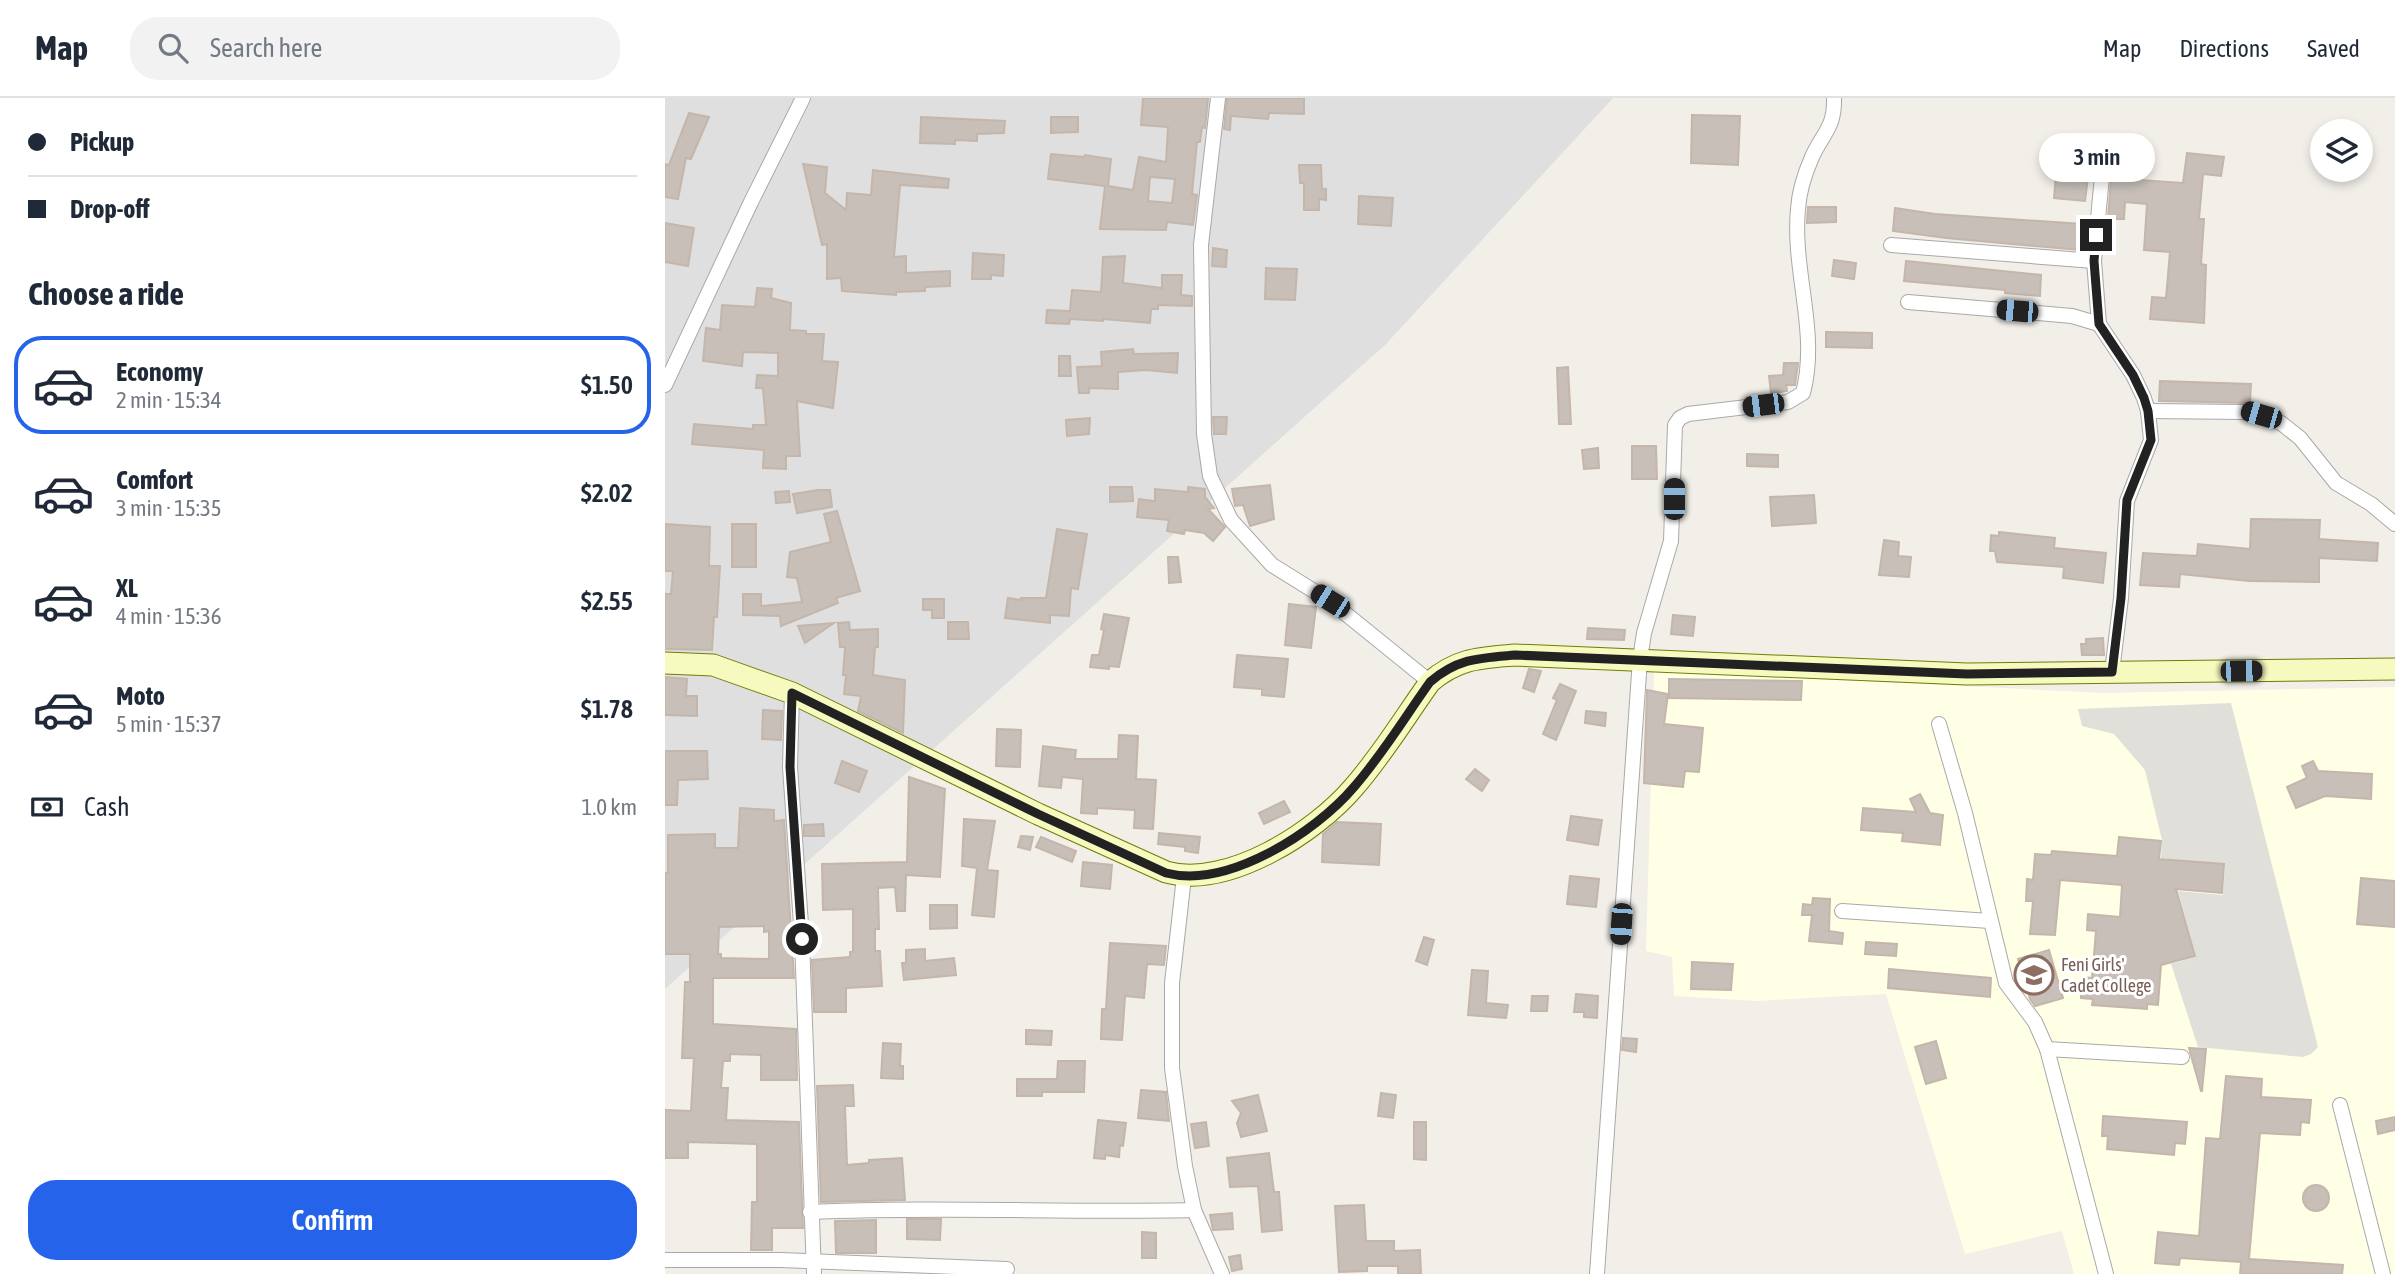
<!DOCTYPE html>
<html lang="en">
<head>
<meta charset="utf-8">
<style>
	body { margin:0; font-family:"Asap Condensed",sans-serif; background:#f2f2f3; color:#1f2937; height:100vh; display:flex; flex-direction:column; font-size:26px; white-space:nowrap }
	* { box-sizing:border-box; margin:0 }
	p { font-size:23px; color:#747a83 }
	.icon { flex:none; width:38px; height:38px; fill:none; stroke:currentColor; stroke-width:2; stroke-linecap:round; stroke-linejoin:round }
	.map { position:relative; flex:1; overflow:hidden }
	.sheet { display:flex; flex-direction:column; background:#fff; width:665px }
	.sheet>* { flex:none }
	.top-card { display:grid; align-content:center; height:154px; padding:0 28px; background:#fff }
	.tools { position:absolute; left:1645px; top:21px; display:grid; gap:14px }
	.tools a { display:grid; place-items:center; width:63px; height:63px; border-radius:50%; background:#fff; box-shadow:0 4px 10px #0003; font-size:35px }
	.end { position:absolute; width:32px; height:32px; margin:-16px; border:9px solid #222; background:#fff; box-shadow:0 0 0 4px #fff }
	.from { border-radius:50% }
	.bubble { position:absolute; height:49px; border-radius:24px; background:#fff; box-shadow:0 4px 10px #0003; font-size:23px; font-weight:600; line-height:49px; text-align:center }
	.car { position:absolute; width:21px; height:42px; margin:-21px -10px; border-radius:9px; box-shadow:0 0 5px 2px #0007; background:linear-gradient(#222 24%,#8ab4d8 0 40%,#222 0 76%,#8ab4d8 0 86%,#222 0) }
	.top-card b { display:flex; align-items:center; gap:24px; height:66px; font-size:26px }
	.top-card b+b { border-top:2px solid #e0e1e3 }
	.top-card i { width:18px; height:18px; background:#1f2937 }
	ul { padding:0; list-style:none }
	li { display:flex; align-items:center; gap:21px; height:98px; margin:0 14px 10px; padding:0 14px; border:4px solid transparent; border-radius:28px }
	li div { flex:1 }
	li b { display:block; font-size:26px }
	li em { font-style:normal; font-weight:600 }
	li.selected { border-color:#2563eb }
	li>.icon { width:63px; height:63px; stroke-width:1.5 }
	h2 { padding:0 28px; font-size:32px; line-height:84px }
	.pay { display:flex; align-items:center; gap:18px; height:77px; padding:0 28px; font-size:26px }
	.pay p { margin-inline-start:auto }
	.primary-button { display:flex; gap:14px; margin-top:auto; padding:14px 28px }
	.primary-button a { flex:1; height:80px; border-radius:28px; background:#2563eb; color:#fff; font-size:28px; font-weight:600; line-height:80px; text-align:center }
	header { display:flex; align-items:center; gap:42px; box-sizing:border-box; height:98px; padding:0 35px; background:#fff; border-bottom:2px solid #e0e1e3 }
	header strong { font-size:33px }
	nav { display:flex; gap:38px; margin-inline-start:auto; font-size:24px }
	.search { width:490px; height:63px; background:#f2f2f3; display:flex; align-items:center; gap:18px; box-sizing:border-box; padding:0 24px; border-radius:28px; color:#747a83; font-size:26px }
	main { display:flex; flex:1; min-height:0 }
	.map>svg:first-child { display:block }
	.residential { fill:#e0dfdf }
	.education { fill:#ffffe5 }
	.airport { fill:#e1dfda }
	.building { fill:#c7bfb8; stroke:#c4b6ab; stroke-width:2; fill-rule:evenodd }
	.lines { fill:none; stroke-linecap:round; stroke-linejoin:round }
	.minor-casing { stroke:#a9a9a9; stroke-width:16 }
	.secondary-casing { stroke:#707d05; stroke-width:23 }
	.minor { stroke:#fff; stroke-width:14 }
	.secondary { stroke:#f7fabf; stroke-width:21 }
	.route { stroke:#222; stroke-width:9 }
	.labels { text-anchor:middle; stroke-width:6; stroke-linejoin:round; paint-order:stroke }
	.education-label { font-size:18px; fill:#785e54; stroke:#fff; text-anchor:start }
</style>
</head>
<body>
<header>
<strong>Map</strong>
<div class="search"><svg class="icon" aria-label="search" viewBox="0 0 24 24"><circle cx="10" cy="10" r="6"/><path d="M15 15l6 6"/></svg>Search here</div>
<nav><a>Map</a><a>Directions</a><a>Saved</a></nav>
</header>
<main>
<section class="sheet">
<div class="top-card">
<b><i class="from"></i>Pickup</b>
<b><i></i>Drop-off</b>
</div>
<h2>Choose a ride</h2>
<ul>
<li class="selected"><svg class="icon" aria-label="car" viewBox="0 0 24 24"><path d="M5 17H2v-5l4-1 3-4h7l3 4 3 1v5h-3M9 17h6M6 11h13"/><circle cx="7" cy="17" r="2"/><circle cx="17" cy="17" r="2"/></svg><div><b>Economy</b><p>2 min · 15:34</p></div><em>$1.50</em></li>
<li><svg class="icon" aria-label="car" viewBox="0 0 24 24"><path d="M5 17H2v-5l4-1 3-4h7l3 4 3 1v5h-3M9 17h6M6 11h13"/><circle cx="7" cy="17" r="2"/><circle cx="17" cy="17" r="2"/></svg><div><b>Comfort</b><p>3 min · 15:35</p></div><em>$2.02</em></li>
<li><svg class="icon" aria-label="car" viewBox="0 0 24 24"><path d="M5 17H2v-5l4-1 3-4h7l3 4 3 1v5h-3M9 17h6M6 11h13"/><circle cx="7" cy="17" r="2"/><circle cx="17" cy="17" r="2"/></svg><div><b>XL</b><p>4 min · 15:36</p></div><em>$2.55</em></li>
<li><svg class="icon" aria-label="car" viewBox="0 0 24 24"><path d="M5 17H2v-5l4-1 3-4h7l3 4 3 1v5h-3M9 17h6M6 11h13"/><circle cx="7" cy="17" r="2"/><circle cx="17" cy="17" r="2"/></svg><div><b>Moto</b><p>5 min · 15:37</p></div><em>$1.78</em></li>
</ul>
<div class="pay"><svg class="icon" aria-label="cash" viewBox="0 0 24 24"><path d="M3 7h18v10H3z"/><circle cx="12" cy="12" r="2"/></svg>Cash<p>1.0 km</p></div>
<div class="primary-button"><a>Confirm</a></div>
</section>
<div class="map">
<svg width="1730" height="1176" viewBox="0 0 1730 1176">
	<rect width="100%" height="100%" fill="#f2efe9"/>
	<polygon class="residential" points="0,0 948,0 721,246 0,891"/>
	<polygon class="education" points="989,573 1438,595 1730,589 1730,1176 1409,1176 1397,1133 1300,1156 1221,896 1091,903 1009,898 1007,859 981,853"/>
	<polygon class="airport" points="1566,605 1653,949 1646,956 1638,959 1533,949 1506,866 1531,859 1513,793 1558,797 1560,766 1496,760 1497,742 1480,672 1449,636 1417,628 1413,611"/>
	<g class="building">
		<path d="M478,0h65l-3,30 -3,-1 -2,15h-3l-5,52 5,1 -4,30 -26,-3 -1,8 -66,-1 5,-43 -57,-7 3,-25 33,3 1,-2 26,4 -3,27 25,4 6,-33 27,5 2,-35 -27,-2zM485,79l25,2 -3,24 -24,-2z"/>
		<polygon points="562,0 639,0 639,16 604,15 603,21 566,18 565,32 559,31"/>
		<polygon points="24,15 44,19 26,61 21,60 13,101 0,99 0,66 4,67"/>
		<polygon points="1027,17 1075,18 1073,67 1026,65"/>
		<polygon points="256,19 340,23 339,35 312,36 312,43 290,42 290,46 255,45"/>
		<polygon points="386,19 413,19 413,34 386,35"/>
		<polygon points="1522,55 1559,59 1556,78 1538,76 1534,121 1539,121 1536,166 1541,167 1539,225 1485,221 1487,199 1501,200 1505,154 1479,152 1482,106 1460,104 1459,121 1443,121 1446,80 1518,85"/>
		<polygon points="138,66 162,69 160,95 181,112 182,95 206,97 208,72 284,81 283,90 235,87 229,159 241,158 241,175 285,173 285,188 260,189 260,193 231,194 231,197 177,193 176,180 162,181 162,146 157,147"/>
		<polygon points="634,67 656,67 657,91 661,91 661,102 654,101 654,112 639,112 639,85 635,85"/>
		<polygon points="1391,76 1423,79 1420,103 1389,100"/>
		<polygon points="694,98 728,100 726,128 693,126"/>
		<polygon points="1143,109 1171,109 1171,124 1142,125"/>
		<polygon points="1230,110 1270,116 1418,126 1415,152 1281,140 1228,133"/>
		<polygon points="0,125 29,130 23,168 0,164"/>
		<polygon points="548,150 562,152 561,169 547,168"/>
		<polygon points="308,155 339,157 338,178 326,177 326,181 307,181"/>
		<polygon points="460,158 458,185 497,190 497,177 517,177 516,197 527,198 527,208 493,207 493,211 486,211 485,225 438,221 438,223 405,221 404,226 381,225 382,212 405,213 407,192 436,194 438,159"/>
		<polygon points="1169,162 1191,165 1189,181 1167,178"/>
		<polygon points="1241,163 1376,177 1375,198 1340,195 1340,192 1239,183"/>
		<polygon points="601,170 632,171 630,202 600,201"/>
		<polygon points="92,190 107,191 106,200 126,205 125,232 141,233 141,236 159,236 157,263 173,264 168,310 132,303 135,358 121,358 121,371 98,370 99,352 27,346 29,326 88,331 88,327 101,327 98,290 91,290 92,277 113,278 113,255 78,254 77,268 38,263 41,230 55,232 57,207 90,209"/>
		<polygon points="1161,234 1207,235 1207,250 1161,249"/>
		<polygon points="468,251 469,256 513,255 512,275 481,272 453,274 453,291 424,290 424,295 414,295 412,269 437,268 436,254"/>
		<polygon points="394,258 405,258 406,278 394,278"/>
		<polygon points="1119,265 1133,265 1130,287 1121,287 1122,293 1106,295 1104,278 1118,277"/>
		<polygon points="903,269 906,326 894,326 892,270"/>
		<polygon points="1495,283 1586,286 1585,305 1494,303"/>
		<polygon points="548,319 562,319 561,336 549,336"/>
		<polygon points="425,320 424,336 402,338 401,322"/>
		<polygon points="967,348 991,348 992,381 967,381"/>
		<polygon points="933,350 934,370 919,371 917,352"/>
		<polygon points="1082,356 1113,357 1113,369 1082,368"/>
		<polygon points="605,387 609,421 585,428 578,407 570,408 567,391"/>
		<polygon points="445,389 467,389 468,403 445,404"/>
		<polygon points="523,389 540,391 540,399 549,410 543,411 560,429 548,443 539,435 520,432 519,436 502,433 504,422 472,419 474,401 490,403 490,391 523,394"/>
		<polygon points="153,392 165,392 167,409 132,415 128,396"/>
		<polygon points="124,393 125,404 111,405 110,394"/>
		<polygon points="1149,397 1151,425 1107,428 1105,399"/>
		<polygon points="172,413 195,493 171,500 173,505 116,528 115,518 78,517 78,496 96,496 96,508 137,504 132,480 122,479 125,454 166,444 159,416"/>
		<polygon points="1586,421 1655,422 1654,441 1713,445 1712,463 1654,460 1654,484 1584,483 1515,476 1514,489 1475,487 1478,455 1532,458 1533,446 1585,451"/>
		<polygon points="0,426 45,429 44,468 55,468 52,519 49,519 47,552 0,551 0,496 6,496 8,473 0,473"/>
		<rect x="67" y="426" width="24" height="43"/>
		<polygon points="392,431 422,436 413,491 406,490 404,518 385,517 385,525 340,520 343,500 356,502 356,500 381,500"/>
		<polygon points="1334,434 1390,440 1389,450 1441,455 1438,485 1398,480 1399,469 1332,464 1330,453 1325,453 1326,437 1334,438"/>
		<polygon points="1219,442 1234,444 1233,458 1246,459 1244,479 1214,477"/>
		<polygon points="503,459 513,459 516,484 504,485"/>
		<polygon points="258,501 279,501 279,520 267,520 267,512 258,512"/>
		<polygon points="624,506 651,509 646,550 620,547"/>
		<polygon points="439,516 464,520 454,569 444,568 444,571 425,569 427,557 434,557 439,532 436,531"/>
		<polygon points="1008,517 1030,519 1028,538 1006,536"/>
		<polygon points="184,524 185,532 213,531 213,549 210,549 208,577 240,582 238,635 193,613 196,598 179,596 181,577 178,577 180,549 175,549 173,525"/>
		<polygon points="283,524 303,524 304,541 283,541"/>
		<polygon points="169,525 140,545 133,528"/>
		<polygon points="923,530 960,532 959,542 922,541"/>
		<polygon points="1438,540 1439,557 1417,557 1416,546 1421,546 1421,541"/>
		<polygon points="572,557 623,561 619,599 597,597 597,591 569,589"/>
		<polygon points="864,571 876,573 869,594 858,590"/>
		<polygon points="0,579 22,581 21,598 32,598 32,618 0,617"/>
		<polygon points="1004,581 1137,583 1136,602 1004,600"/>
		<polygon points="895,586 911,593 891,642 878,636 892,602 888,600"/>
		<polygon points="982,592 1003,596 999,626 1038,630 1034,674 1020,673 1018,689 979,685"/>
		<polygon points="98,612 117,613 116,642 97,641"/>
		<polygon points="921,613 941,615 940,628 920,625"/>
		<polygon points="332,631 356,632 355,669 331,668"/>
		<polygon points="454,637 473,638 471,681 491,682 488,731 469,730 470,712 432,710 432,716 416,715 418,681 397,679 396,690 374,688 378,648 411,652 410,661 453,661"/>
		<polygon points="0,653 42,653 43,681 13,682 12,707 0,707"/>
		<polygon points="177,663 202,673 194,694 170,685"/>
		<polygon points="1648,663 1653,673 1707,676 1706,701 1660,698 1631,710 1622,689 1642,680 1637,668"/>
		<polygon points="810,671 824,682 817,693 801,681"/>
		<polygon points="244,679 280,691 275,779 241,777 240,813 232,813 230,789 213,790 214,831 210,831 210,853 215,853 217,888 181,890 181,914 149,914 147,862 185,859 185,854 188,854 188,811 158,812 157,766 242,764"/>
		<polygon points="1255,696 1265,715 1278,717 1275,747 1237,743 1238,735 1196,732 1198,710 1251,714 1245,701"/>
		<polygon points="619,703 625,714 599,726 594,715"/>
		<path d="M75,710l34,2v11l10,-1 10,158h-81v46l83,5 1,51h-36v-25l-31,-1v7h-7l-2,27h7l-2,32 73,2 4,106h-31v22h-21l1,-48h5v-58l-69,-2v16h-23v-48l26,1 3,-53h-12l3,-76h5v-28h-25v-81h3v-38l47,-1v14h23zM99,828v6l5,-1v28l-48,-1v-4h-3l1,-27z"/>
		<polygon points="906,718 937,722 933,747 902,742"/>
		<polygon points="299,721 330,723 322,772 333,773 329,819 307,817 312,770 297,768"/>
		<polygon points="672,724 716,726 714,767 657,764 658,736"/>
		<polygon points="158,726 159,738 139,738 139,727"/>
		<polygon points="494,735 535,739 533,755 520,753 520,749 493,746"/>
		<polygon points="356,738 368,739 365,752 353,749"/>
		<polygon points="376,739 411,753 407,764 371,749"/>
		<polygon points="1454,739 1496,743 1494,761 1559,766 1557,795 1511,791 1530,858 1496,867 1493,907 1482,906 1482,911 1427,907 1428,901 1416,900 1417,879 1427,880 1431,833 1422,832 1423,816 1455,819 1457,787 1395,782 1390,837 1365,836 1368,803 1361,803 1362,781 1368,782 1370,756 1386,757 1387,753 1452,758"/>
		<polygon points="418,764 447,767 445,791 416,788"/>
		<polygon points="905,778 934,781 931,809 902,806"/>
		<polygon points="1696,780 1730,783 1730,829 1692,826"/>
		<polygon points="1148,800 1165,801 1164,833 1178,835 1177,846 1144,843 1147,817 1137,817 1138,806 1147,807"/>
		<polygon points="265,807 292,807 292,830 265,831"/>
		<polygon points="759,839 769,842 762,867 751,863"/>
		<polygon points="1201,844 1232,846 1231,858 1200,856"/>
		<polygon points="445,845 501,848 499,867 482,866 479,900 460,898 457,942 436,941 437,911 441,911"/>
		<polygon points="260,851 260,863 289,860 291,877 239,882 237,865 241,865 241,852"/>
		<polygon points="1384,852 1398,900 1370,908 1365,901 1353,861"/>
		<polygon points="1027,864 1068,866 1066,892 1026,891"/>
		<polygon points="1224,871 1326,880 1325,899 1223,890"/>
		<polygon points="807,872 823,873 821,905 843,907 841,920 803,917"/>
		<polygon points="911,896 933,898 932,920 919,919 919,914 909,914"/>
		<polygon points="867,898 883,898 882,913 866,913"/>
		<polygon points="361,932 387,933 386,947 361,946"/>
		<polygon points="958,940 972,941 971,954 957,952"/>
		<polygon points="1271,943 1281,980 1261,986 1250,949"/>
		<polygon points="218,945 236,946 235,968 238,968 238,981 216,980"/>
		<polygon points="1524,950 1541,951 1537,993 1536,993"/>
		<polygon points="393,963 420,963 419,994 377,994 377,998 352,998 352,981 392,981"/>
		<polygon points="1561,978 1597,981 1596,999 1646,1002 1644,1025 1636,1024 1635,1037 1595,1035 1584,1161 1678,1167 1677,1176 1575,1176 1576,1164 1515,1160 1514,1167 1490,1165 1493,1134 1534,1138 1541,1040 1555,1041"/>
		<polygon points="188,987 189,1008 180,1008 182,1067 204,1065 204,1062 237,1060 240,1102 156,1104 152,988"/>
		<polygon points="476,992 501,994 504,1023 473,1020"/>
		<polygon points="716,995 731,997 728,1020 713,1018"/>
		<polygon points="593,997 602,1033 576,1039 572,1025 576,1015 567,1003"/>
		<polygon points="1438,1018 1522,1024 1520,1046 1510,1045 1509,1057 1442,1051 1443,1038 1437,1038"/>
		<polygon points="1730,1019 1730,1032 1713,1036 1711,1023"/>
		<polygon points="433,1022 461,1025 458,1048 455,1047 454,1059 440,1057 440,1061 429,1060"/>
		<polygon points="541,1024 544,1048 530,1050 526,1026"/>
		<polygon points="749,1024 761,1024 761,1062 749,1061"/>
		<polygon points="604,1055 609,1094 614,1094 617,1132 597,1134 593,1088 565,1089 562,1060"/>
		<circle cx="1651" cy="1100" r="13"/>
		<polygon points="699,1107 701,1143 729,1143 729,1153 755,1152 756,1176 733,1176 733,1168 702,1168 702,1173 674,1174 670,1108"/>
		<polygon points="567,1115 568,1131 548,1132 545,1117"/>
		<polygon points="242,1121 276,1121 275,1142 242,1141"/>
		<polygon points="211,1122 211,1155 171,1155 170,1123"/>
		<polygon points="477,1134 491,1135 491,1160 477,1160"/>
		<polygon points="575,1157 577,1171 567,1173 564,1159"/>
	</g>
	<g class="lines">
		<g class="minor-casing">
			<g id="minor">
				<polyline points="553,0 536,147 539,336 545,378 566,422 607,467 665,503 765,584"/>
				<polyline points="1226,147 1429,163"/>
				<polyline points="1243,204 1407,218 1434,226 1468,277 1479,300 1483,313 1486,342 1462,403 1456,500 1447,574"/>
				<polyline points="1434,226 1429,163 1439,57"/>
				<polyline points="0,287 86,104 138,0"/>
				<polyline points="1483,313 1582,314 1616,325 1635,340 1671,385 1706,406 1730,426"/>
				<polyline points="127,595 125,669 137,841 149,1176"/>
				<polyline points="1274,626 1300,715 1341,885 1370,924 1382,951 1441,1176"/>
				<polyline points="519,779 507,885 507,970 520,1068 529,1112 557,1176"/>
				<polyline points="1177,813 1325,823"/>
				<polyline points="1382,951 1517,959"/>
				<polyline points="1675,1007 1718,1176"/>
				<path d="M145,1114c128,-6 256,1 384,-2"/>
				<polyline points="0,1162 116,1162 342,1171"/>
				<path d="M932,1176l43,-615 4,-26 27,-92 4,-116 5,-7 8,-4 100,-12 15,-9c16,-61 -11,-122 -5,-184 1,-17 7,-36 14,-52 11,-24 23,-30 22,-59"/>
			</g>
		</g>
		<g class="secondary-casing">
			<path id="secondary" d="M0,565l48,2 79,28 246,121 128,58c61,17 149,-39 188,-85 28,-32 51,-70 76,-105 28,-24 50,-24 85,-27l452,19 428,-5"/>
		</g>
		<use href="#minor" class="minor"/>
		<use href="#secondary" class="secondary"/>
	</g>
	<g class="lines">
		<path class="route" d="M137,841l-12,-172 2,-74 246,121 128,59c61,16 149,-40 188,-86 28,-32 51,-70 76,-105 28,-24 50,-24 85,-27l452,19 145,-2 9,-74 6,-98 24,-60 -3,-29 -4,-13 -11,-23 -34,-51 -5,-63 2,-26"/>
	</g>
	<defs>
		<g id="university-ring" transform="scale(2.0125)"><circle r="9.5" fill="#fff" stroke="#8d6e63" stroke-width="1.5"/><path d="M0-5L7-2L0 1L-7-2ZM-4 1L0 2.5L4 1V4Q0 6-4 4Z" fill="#8d6e63"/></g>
	</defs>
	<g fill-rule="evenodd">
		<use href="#university-ring" x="1369" y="877"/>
	</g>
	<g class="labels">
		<g class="education-label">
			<text x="1396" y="873">Feni Girls'<tspan x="1396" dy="21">Cadet College</tspan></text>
		</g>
	</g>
</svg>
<div class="tools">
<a><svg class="icon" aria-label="layers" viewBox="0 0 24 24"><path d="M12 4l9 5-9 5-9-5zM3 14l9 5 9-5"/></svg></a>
</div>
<i class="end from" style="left:137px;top:841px"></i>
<i class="end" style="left:1431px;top:137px"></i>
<div class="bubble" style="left:1374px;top:35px;width:116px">3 min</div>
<i class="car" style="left:1352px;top:213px;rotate:275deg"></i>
<i class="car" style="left:1098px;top:307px;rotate:263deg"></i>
<i class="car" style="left:1596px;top:317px;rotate:286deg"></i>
<i class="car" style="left:1009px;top:401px;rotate:0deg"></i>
<i class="car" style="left:665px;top:503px;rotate:302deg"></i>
<i class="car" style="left:1576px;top:573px;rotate:89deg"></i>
<i class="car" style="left:956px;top:826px;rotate:184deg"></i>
</div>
</main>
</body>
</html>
